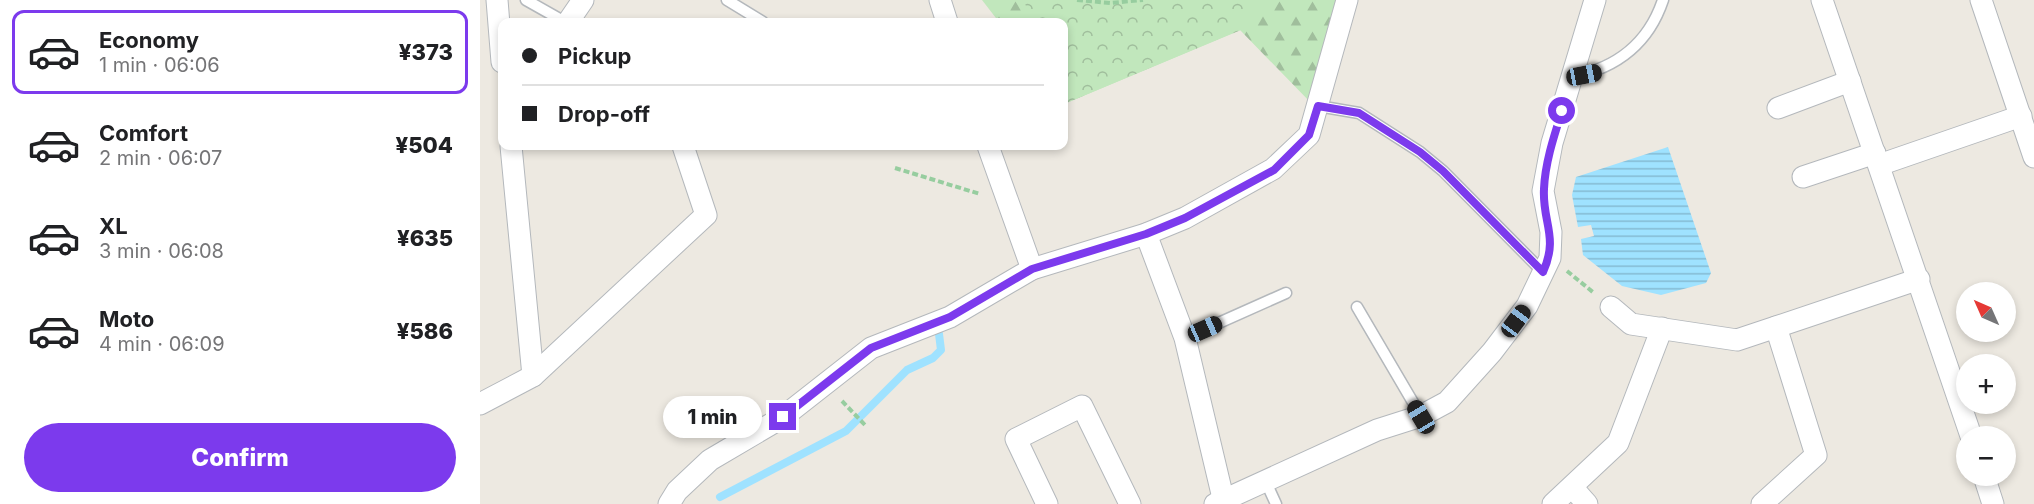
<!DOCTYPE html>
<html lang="en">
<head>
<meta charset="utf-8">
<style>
	body { margin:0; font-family:Inter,sans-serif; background:#f2f2f2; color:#202124; height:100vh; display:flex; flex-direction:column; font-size:22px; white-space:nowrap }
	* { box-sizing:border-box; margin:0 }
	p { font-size:20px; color:#757577 }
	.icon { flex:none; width:33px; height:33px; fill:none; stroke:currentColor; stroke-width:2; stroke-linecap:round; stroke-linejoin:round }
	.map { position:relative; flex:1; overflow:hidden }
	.details { display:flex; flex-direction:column; background:#fff; width:480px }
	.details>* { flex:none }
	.top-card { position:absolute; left:18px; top:18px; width:570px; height:132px; border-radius:12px; box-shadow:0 3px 9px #0003; display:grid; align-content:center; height:132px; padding:0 24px; background:#fff }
	.needle { width:39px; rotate:315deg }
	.fabs { position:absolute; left:1476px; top:282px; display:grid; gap:12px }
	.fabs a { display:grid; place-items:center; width:60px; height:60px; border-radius:50%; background:#fff; box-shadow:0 3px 9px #0003; font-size:30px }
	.end { position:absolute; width:27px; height:27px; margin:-14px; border:8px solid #7c3aed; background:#fff; box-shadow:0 0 0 3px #fff }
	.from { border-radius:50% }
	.bubble { position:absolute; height:42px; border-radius:21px; background:#fff; box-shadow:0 3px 9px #0003; font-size:20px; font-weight:800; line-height:42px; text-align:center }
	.car { position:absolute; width:18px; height:36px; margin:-18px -9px; border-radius:8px; box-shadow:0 0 4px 2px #0007; background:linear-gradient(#222 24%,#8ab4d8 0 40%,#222 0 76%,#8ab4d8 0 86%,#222 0) }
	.top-card b { display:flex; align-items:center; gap:21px; height:57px; font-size:22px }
	.top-card b+b { border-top:2px solid #e0e0e0 }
	.top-card i { width:15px; height:15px; background:#202124 }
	ul { padding:10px 0 0; list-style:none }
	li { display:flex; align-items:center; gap:18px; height:84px; margin:0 12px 9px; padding:0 12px; border:3px solid transparent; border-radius:12px }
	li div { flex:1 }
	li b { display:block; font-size:22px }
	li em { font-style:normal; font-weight:800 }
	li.active { border-color:#7c3aed }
	li>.icon { width:54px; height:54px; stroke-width:1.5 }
	.button { display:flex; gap:12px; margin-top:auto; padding:12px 24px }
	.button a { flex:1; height:69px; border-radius:36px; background:#7c3aed; color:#fff; font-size:24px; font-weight:800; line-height:69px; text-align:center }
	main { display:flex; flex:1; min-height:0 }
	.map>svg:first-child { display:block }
	.forest { fill:url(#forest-firs) }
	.park { fill:url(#park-crowns) }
	.water { fill:url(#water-rules) }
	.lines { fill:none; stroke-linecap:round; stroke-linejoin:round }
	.stream { stroke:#9fe2ff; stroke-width:8 }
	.lane-casing { stroke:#b4b8bc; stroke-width:13 }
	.street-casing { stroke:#b4b8bc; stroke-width:23 }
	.path { stroke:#97cd9f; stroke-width:4; stroke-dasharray:6 3; stroke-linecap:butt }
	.lane { stroke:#fff; stroke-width:10 }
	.street { stroke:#fff; stroke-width:21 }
	.route { stroke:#7c3aed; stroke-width:8 }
</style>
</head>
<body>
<main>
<section class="details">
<ul>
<li class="active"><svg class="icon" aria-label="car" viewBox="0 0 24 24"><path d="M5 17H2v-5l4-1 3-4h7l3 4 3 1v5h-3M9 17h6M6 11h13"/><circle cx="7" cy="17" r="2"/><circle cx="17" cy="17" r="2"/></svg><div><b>Economy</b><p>1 min · 06:06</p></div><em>¥373</em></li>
<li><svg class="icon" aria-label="car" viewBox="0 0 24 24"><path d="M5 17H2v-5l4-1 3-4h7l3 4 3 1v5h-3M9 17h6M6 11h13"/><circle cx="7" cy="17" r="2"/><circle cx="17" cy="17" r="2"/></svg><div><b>Comfort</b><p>2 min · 06:07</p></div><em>¥504</em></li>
<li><svg class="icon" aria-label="car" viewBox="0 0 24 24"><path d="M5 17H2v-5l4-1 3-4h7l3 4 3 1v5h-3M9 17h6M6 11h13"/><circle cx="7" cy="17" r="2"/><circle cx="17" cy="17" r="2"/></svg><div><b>XL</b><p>3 min · 06:08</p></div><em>¥635</em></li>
<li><svg class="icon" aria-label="car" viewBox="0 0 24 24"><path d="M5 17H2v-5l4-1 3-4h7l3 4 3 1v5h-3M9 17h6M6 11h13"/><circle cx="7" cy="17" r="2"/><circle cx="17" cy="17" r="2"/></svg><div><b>Moto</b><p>4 min · 06:09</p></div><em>¥586</em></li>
</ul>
<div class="button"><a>Confirm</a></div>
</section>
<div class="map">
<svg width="1554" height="504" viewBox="0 0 1554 504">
	<defs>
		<pattern id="forest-firs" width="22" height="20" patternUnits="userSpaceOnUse" patternTransform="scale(1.5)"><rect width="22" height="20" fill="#c1e7bc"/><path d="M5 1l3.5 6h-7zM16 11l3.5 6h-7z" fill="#a0be9c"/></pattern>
		<pattern id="park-crowns" width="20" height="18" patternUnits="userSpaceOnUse" patternTransform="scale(1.5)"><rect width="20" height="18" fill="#c1e7bc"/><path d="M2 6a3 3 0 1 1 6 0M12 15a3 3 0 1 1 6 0" fill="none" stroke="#a0be9c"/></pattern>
		<pattern id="water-rules" width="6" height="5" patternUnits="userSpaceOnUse" patternTransform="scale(1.5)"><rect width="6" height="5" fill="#9fe2ff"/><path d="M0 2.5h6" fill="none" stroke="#85bad2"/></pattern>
	</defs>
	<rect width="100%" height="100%" fill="#ede9e1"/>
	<polygon class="forest" points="502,0 858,0 832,104 760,30 584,104 584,22 519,22"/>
	<polygon class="park" points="544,0 779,0 761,30 584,104 584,22 551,22"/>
	<polygon class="water" points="1188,147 1231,273 1226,283 1181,295 1142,286 1103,255 1101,239 1114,236 1111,225 1098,227 1092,195 1096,177"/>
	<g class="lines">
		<polyline class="stream" points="240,497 366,431 427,370 453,358 461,350 459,334"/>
		<g class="lane-casing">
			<g id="lane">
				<polyline points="46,0 85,22"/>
				<polyline points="247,0 283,22"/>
				<path d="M1092,77c44,-9 76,-32 91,-77"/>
				<polyline points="838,106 879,113 940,152 963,171 1063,272"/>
				<polyline points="877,307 941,416"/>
				<polyline points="705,338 806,293"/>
				<polyline points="785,480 796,504"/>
			</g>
		</g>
		<g class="street-casing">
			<g id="street">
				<polyline points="17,0 22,62"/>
				<polyline points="460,0 467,22"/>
				<polyline points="1342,0 1491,436"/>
				<polyline points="1501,0 1554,157"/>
				<polyline points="88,22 103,0"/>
				<polyline points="1298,108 1370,81"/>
				<polyline points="31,146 53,376"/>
				<polyline points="508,146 552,269"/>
				<polyline points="1399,165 1541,116"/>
				<polyline points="1323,177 1395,153"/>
				<polyline points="666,234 705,338 743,498"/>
				<polyline points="1131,307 1151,324 1257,340 1296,327"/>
				<polyline points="0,404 53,376 226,215 203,146"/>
				<polyline points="1504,476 1513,504"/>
				<polyline points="1092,487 1107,504"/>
				<polyline points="189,504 197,491 230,460 303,417 391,348 470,317 552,269 666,234 705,218 793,169 829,135 867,0"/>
				<polyline points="567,504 536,439 602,406 650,504"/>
				<polyline points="735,504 897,430 941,416 967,402 1012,352 1047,306 1070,258 1071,232 1063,191 1072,143 1115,0"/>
				<polyline points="1073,504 1138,443 1182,328"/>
				<polyline points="1282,504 1336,455 1296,327 1439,279"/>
			</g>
		</g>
		<g class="path">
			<polyline points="597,0 630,3 663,0"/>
			<polyline points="415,168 500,194"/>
			<polyline points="1087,271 1114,293"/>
			<polyline points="362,401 385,425"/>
		</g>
		<use href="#lane" class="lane"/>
		<use href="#street" class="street"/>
	</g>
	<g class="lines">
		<path class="route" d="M303,417l88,-69 79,-31 82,-48 114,-35 39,-16 89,-48 35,-35 9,-29 41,7 61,39 23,19 100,101c16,-35 -1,-50 1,-83 1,-26 10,-53 18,-78"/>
	</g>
</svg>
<div class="fabs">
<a><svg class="needle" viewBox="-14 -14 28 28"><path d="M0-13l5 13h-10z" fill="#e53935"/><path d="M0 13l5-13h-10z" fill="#757577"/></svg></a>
<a>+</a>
<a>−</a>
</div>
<i class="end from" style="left:1082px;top:111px"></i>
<i class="end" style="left:303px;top:417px"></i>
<div class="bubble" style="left:183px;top:396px;width:99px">1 min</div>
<i class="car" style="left:1104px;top:75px;rotate:79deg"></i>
<i class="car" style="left:1036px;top:321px;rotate:37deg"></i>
<i class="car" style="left:725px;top:329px;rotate:66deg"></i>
<i class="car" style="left:941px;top:417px;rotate:329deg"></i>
<div class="top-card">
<b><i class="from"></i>Pickup</b>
<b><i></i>Drop-off</b>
</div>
</div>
</main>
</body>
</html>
